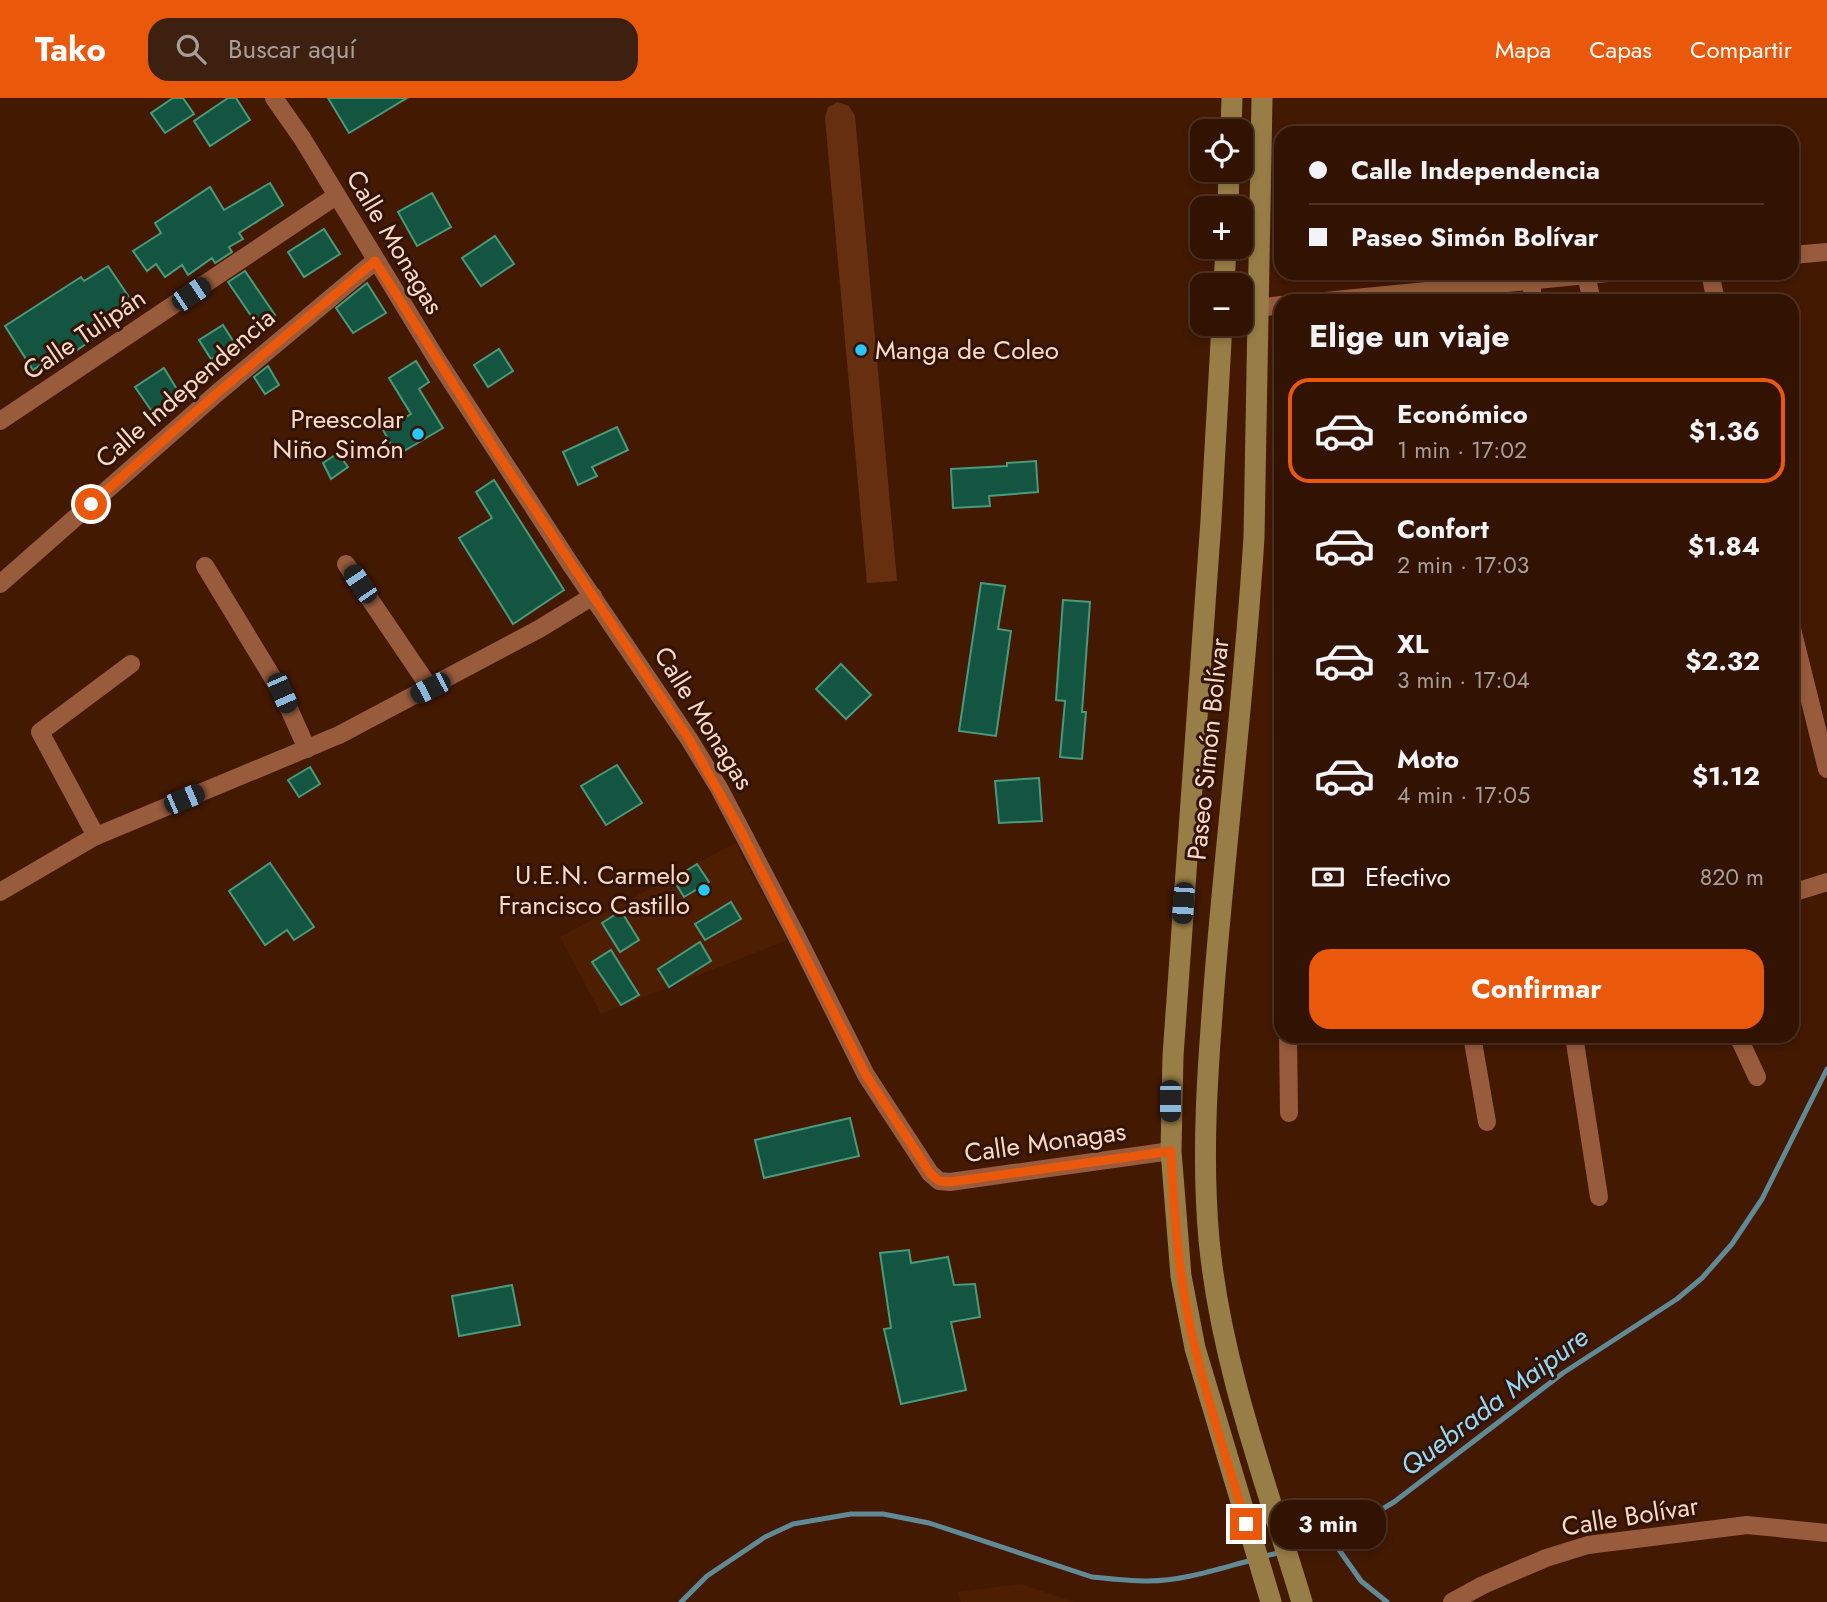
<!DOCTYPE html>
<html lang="es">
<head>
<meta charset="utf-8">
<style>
	body { margin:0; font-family:Jost,sans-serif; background:#3d2010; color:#f1f3f6; height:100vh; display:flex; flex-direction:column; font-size:26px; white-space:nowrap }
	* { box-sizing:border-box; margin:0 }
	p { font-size:23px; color:#a89e99 }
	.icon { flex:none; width:38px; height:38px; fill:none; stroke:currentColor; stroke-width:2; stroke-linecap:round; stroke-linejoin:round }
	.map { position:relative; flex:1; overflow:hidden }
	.sheet { position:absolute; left:1274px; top:196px; width:525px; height:749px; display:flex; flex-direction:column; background:#321301; border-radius:21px; box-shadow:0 4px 10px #0003,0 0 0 2px #4d3223 }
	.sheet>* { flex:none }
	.banner { position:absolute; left:1274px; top:28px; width:525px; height:154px; border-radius:21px; box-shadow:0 4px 10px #0003,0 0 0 2px #4d3223; display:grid; align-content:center; height:154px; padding:0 35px; background:#321301 }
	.buttons { position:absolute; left:1190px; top:21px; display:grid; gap:14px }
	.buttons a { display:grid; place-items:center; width:63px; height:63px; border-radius:14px; background:#321301; box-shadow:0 4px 10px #0003,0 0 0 2px #4d3223; font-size:35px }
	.end { position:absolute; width:32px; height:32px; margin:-16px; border:9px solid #ea580c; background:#fff; box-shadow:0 0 0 4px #fff }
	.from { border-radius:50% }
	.bubble { position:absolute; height:49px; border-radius:21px; background:#321301; box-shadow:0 4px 10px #0003,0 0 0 2px #4d3223; font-size:23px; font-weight:700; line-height:49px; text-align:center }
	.car { position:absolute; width:21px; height:42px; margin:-21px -10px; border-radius:9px; box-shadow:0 0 5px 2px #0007; background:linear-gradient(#222 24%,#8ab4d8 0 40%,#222 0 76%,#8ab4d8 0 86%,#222 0) }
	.banner b { display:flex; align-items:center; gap:24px; height:66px; font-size:26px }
	.banner b+b { border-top:2px solid #4d3223 }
	.banner i { width:18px; height:18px; background:#f1f3f6 }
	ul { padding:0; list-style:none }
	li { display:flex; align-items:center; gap:21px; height:105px; margin:0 14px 10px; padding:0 21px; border:4px solid transparent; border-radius:21px }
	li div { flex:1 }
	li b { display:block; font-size:26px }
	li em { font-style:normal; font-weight:700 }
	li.current { border-color:#ea580c }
	li>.icon { width:63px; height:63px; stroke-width:1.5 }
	h2 { padding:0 35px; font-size:32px; line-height:84px }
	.pay { display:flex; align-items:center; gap:18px; height:77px; padding:0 35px; font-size:26px }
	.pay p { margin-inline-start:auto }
	.cta { display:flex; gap:14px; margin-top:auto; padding:14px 35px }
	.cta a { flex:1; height:80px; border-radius:21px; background:#ea580c; color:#fff; font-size:28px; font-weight:700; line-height:80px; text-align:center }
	header { display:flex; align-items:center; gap:42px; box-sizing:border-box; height:98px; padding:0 35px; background:#ea580c; color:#fff }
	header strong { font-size:33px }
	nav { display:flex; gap:38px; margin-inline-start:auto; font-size:24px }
	.search { width:490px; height:63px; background:#3d2010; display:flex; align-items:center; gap:18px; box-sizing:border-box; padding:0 24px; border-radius:21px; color:#a89e99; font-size:26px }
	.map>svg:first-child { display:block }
	.built { fill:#4e1e01 }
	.grass { fill:#662f0f }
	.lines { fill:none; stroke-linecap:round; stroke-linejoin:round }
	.stream { stroke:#618a97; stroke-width:5 }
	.building { fill:#135540; stroke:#499a7d; stroke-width:2 }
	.street { stroke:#985b3c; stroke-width:18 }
	.primary { stroke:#987e46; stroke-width:21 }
	.route { stroke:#ea580c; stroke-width:9 }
	.poi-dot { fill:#27c8ff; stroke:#321404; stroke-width:2.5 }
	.labels { text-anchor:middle; stroke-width:6; stroke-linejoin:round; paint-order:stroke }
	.street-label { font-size:26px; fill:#fcd8c7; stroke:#321404 }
	.poi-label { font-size:26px; fill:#fcd8c7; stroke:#321404; text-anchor:end }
	.water-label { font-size:28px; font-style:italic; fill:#95d8f6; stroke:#321404 }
</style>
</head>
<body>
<header>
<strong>Tako</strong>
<div class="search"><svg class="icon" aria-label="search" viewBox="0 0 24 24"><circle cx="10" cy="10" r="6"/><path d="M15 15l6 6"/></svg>Buscar aquí</div>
<nav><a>Mapa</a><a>Capas</a><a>Compartir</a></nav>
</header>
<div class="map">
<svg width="1827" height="1504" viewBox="0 0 1827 1504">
	<rect width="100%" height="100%" fill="#431901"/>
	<g class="built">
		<polygon points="735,745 787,842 601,916 560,839"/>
		<polygon points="1021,1486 1074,1504 961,1504 957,1494"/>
	</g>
	<polygon class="grass" points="838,4 849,8 855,18 897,483 867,485 825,20 828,9"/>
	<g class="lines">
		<g class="stream">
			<polyline points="1330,1439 1361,1483 1387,1504"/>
			<polyline points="1291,1451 1344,1434 1394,1404 1563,1275 1677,1201 1702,1180 1732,1146 1762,1101 1827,971"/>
			<polyline points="1261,1459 1282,1454"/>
			<path d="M681,1504l26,-26 58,-39 28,-13 58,-10h32l46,9 163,54c19,2 37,4 56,4 35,0 70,-12 104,-21"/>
		</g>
	</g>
	<g class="building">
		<polygon points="173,0 183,0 194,16 165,35 151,15"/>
		<polygon points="228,0 236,0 250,22 210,48 194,23"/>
		<polygon points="328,0 407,0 349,35"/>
		<polygon points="270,85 283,107 239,135 243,141 229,149 232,154 215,165 212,160 188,177 182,167 165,179 156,166 147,173 133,153 161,135 155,125 210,89 224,112"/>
		<polygon points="432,95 451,129 417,148 398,114"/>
		<polygon points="324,131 340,156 304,179 288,154"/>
		<polygon points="495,138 514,166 481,188 462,160"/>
		<polygon points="108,168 131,202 106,218 111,227 89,244 62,262 58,255 33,272 5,228 81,179 84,183"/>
		<polygon points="245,173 275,217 258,228 228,184"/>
		<polygon points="367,185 386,215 353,235 336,210"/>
		<polygon points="223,227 235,246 211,261 199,242"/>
		<polygon points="499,251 513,273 488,289 474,267"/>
		<polygon points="416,263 429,284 419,291 443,330 397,357 383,332 411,316 389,280"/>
		<polygon points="268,268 279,287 265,296 254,279"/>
		<polygon points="164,270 181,298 153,315 135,289"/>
		<polygon points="617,329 628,352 592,369 597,378 578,387 563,354"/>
		<polygon points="338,355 348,369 331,381 323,365"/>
		<polygon points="1036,363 1038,394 989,398 990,408 953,410 951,371 1007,368 1007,365"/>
		<polygon points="494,382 564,492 513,526 459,440 492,420 476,394"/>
		<polygon points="981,485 1005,488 998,531 1011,533 996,638 959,633"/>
		<polygon points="1063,502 1090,504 1082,614 1086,614 1082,661 1060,659 1065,603 1056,602"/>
		<polygon points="841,566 871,597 846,621 816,591"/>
		<polygon points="617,667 642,705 606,727 581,688"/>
		<polygon points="310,669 320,686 299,699 288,682"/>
		<polygon points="1039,680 1042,723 999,725 995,683"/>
		<polygon points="270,765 314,829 294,842 287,832 265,847 229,793"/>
		<polygon points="697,766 709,784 684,799 673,781"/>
		<polygon points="731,804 741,821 705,842 695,826"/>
		<polygon points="621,813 639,842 620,854 602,825"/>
		<polygon points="700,844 711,863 669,889 658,871"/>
		<polygon points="611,852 639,897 621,907 592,864"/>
		<polygon points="850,1020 859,1058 764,1080 755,1042"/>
		<polygon points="909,1152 911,1165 948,1159 954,1187 975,1186 980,1219 951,1224 966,1292 901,1306 884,1231 891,1230 880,1155"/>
		<polygon points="512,1187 520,1227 459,1238 452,1198"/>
	</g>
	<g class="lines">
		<g class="street">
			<polyline points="274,0 302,40 436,260 571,467 689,641 719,690 797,839 866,977 930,1075 939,1083 950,1084 1171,1053"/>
			<polyline points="1792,157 1827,154"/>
			<polyline points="1710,175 1716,203"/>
			<polyline points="1586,177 1592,203"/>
			<polyline points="1325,203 1608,175"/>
			<polyline points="1532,203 1532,182"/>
			<polyline points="1258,210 1281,207"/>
			<polyline points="0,323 336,98"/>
			<polyline points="346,466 430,590"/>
			<polyline points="205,468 282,595 307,651"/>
			<polyline points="0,486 216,296 375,163"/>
			<polyline points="1792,531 1827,671"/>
			<polyline points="96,738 40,634 131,566"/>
			<polyline points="0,794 94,739 339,637 539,531 593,498"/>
			<polyline points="1792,795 1827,784"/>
			<polyline points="1288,938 1289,1015"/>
			<polyline points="1472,938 1487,1024"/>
			<polyline points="1574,938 1599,1099"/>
			<polyline points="1738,938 1757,979"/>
			<polyline points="1452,1504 1483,1487 1546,1460 1588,1447 1747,1427 1827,1435"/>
		</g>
		<g class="primary">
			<path d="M1262,0l-8,439c-9,147 -27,292 -39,438 -7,89 -14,176 -6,265 12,125 57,243 93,362"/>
			<polyline points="1231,33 1232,0"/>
			<polyline points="1228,110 1229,72"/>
			<polyline points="1224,187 1226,149"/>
			<polyline points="1222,226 1211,422 1173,958 1171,1053 1181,1178 1195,1250 1271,1504"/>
		</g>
	</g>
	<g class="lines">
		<path class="route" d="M91,406l125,-110 159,-133 124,195 190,283 52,92 125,244 64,98 9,8 11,1 221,-31c3,66 8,133 24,197 14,59 34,118 51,176"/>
	</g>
	<g class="poi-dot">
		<circle cx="861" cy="252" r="7"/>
		<circle cx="418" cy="336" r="7"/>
		<circle cx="704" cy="792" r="7"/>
	</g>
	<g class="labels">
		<g class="street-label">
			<text transform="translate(395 144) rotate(59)" y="9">Calle Monagas</text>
			<text transform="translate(84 236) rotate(-34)" y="9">Calle Tulipán</text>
			<text transform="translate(185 290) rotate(-41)" y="9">Calle Independencia</text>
			<text transform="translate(704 620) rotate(58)" y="9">Calle Monagas</text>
			<text transform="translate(1208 651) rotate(-84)" y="9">Paseo Simón Bolívar</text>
			<text transform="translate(1045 1044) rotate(-8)" y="9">Calle Monagas</text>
			<text transform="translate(1630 1418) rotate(-9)" y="9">Calle Bolívar</text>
		</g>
		<g class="poi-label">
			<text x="875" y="261" text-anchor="start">Manga de Coleo</text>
			<text x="404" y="330">Preescolar<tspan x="404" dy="30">Niño Simón</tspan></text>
			<text x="690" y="786">U.E.N. Carmelo<tspan x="690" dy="30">Francisco Castillo</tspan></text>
		</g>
		<g class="water-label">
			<text transform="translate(1494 1303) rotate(-37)" y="10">Quebrada Maipure</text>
		</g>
	</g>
</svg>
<div class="buttons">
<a><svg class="icon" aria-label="locate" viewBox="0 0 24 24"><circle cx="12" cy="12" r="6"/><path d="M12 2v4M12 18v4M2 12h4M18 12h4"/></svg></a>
<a>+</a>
<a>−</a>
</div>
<i class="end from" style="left:91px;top:406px"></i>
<i class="end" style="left:1246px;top:1426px"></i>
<div class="bubble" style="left:1270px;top:1402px;width:116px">3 min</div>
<i class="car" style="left:191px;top:196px;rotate:56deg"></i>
<i class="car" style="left:360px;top:486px;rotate:326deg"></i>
<i class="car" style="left:430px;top:590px;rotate:243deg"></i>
<i class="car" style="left:282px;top:595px;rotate:156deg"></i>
<i class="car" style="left:184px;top:701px;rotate:67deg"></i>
<i class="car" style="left:1183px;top:805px;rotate:184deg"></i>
<i class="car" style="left:1170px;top:1003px;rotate:180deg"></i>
<div class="banner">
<b><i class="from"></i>Calle Independencia</b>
<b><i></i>Paseo Simón Bolívar</b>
</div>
<section class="sheet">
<h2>Elige un viaje</h2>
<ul>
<li class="current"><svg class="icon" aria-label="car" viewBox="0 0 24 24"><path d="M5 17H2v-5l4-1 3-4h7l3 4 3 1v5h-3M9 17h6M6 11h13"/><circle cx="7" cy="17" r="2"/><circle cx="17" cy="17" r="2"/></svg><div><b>Económico</b><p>1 min · 17:02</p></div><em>$1.36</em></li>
<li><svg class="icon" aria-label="car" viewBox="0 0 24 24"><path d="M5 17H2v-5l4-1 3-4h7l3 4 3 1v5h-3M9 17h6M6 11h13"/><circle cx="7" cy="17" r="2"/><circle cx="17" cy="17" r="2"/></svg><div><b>Confort</b><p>2 min · 17:03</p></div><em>$1.84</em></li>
<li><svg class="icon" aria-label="car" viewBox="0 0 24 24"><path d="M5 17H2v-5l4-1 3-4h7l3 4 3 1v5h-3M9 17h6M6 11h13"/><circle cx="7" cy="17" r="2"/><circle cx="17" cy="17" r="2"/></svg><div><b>XL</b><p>3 min · 17:04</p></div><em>$2.32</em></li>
<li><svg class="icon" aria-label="car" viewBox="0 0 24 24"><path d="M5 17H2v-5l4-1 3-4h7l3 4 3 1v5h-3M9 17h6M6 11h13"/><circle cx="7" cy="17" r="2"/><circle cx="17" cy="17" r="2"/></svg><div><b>Moto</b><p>4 min · 17:05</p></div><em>$1.12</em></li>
</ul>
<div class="pay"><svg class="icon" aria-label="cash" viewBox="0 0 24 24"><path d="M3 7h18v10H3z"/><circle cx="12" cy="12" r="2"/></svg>Efectivo<p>820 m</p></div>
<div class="cta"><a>Confirmar</a></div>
</section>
</div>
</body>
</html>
